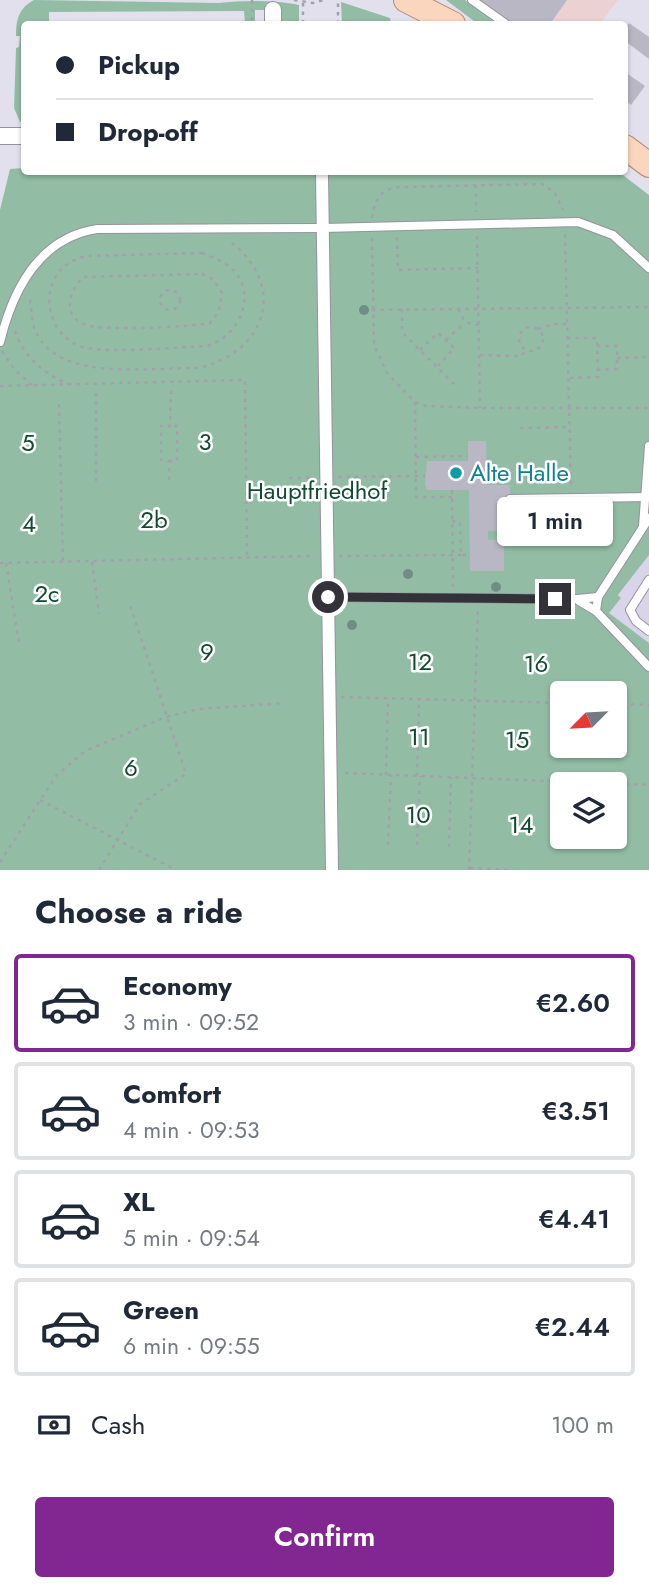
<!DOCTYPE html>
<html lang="en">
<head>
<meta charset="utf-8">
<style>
	body { margin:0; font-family:Jost,sans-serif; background:#f6f6f7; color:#1f2937; height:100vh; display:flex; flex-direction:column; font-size:26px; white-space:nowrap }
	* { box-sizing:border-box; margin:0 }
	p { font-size:23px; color:#747a83 }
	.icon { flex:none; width:38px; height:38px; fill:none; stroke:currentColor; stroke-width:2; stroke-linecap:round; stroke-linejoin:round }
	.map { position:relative; height:870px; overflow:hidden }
	.side { display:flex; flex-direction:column; background:#fff; flex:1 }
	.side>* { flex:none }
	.top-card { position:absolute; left:21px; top:21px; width:607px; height:154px; border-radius:7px; box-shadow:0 2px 5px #0004; display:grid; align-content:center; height:154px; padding:0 35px; background:#fff }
	.needle { width:46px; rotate:246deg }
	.buttons { position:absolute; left:550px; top:681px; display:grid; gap:14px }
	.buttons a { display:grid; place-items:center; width:77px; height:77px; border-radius:7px; background:#fff; box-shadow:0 2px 5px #0004; font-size:35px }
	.end { position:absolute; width:32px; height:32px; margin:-16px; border:9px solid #333238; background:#fff; box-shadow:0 0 0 4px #fff }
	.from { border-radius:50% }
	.bubble { position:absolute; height:49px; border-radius:7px; background:#fff; box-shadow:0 2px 5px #0004; font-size:23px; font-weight:600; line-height:49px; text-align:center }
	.top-card b { display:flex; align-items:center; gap:24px; height:66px; font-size:26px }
	.top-card b+b { border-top:2px solid #e0e1e3 }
	.top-card i { width:18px; height:18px; background:#1f2937 }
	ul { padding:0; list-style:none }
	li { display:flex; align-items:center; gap:21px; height:98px; margin:0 14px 10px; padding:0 21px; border:4px solid #e0e1e3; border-radius:7px }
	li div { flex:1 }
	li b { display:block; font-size:26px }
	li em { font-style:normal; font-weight:600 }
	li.active { border-color:#822691 }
	li>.icon { width:63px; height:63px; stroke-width:1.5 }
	h2 { padding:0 35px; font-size:32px; line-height:84px }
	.pay { display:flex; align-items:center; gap:18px; height:77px; padding:0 35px; font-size:26px }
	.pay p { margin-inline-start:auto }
	.action { display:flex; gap:14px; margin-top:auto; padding:14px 35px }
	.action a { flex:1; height:80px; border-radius:7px; background:#822691; color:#fff; font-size:28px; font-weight:600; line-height:80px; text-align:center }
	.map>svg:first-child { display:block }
	.commercial { fill:#ecd1d3 }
	.built { fill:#d9d4e9 }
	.green { fill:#92bda4; fill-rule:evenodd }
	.building { fill:#bab7c4 }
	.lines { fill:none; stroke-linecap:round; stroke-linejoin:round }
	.service-casing { stroke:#95929f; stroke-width:10 }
	.pedestrian-casing { stroke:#95929f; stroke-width:14 }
	.minor-casing { stroke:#95929f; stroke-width:18 }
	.primary-casing { stroke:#b48a72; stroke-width:26 }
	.path { stroke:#a3a0ab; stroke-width:2.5; stroke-dasharray:3.5 5; stroke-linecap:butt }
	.service { stroke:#fff; stroke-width:8 }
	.pedestrian { stroke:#fff; stroke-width:12 }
	.minor { stroke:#fff; stroke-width:16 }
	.primary { stroke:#fbd6be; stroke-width:24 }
	.tree { fill:#708e86 }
	.route { stroke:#333238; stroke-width:9 }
	.culture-dot { fill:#0f9aa8; stroke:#fff; stroke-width:2.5 }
	.labels { text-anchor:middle; stroke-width:5; stroke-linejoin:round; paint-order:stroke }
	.park-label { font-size:24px; fill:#124a31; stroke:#fff }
	.culture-label { font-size:24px; fill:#0d838f; stroke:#fff; text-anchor:start }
</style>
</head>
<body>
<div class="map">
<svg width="649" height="870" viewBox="0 0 649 870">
	<rect width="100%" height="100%" fill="#e3e0ee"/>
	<polygon class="commercial" points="446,0 618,0 600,24 478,24"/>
	<polygon class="built" points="649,555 649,643 609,613 621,598 618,596"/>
	<g class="green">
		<path d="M34,0l185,3c24,-3 58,-3 80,2v19h-26l-1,-14h-17v14h-10l-1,-13 -195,1v12h-25v98h-4l-6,-14 2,-60 3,-1 1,-11h-4c0,-17 3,-28 18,-36z"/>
		<polygon points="446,0 465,0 498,24 478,24"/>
		<polygon points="341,2 390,18 391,24 342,24"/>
		<path d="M24,168v4h177v3l418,-3 30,23v360l-31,40 3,3 -12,15 40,30v227h-649v-660l10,-41zM562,693h52v53h-52zM562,784h52v52h-52z"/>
	</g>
	<g class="building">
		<polygon points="479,0 567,0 550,24 512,24"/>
		<polygon points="629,23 649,37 649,59 625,41 625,29"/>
		<polygon points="625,72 645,86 631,105 625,100"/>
		<polygon points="468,441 486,441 487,485 510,485 511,517 577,513 577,529 562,530 562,526 548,526 548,529 488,531 488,540 504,539 504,571 470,571 469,490 427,490 425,484 427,461 468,461"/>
	</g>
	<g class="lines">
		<g class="service-casing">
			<g id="service">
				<polyline points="472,0 506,24"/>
				<path d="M0,342c13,-53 39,-104 97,-113l226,-1 255,-6 35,13 36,33"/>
				<polyline points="510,499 649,497"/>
				<polyline points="643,526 649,446"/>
				<polyline points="649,580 630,610 636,621 649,631"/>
				<polyline points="328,597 577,599 598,597"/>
				<polyline points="579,601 596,611 649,667"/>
				<polyline points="596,611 598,597 649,518"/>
			</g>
		</g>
		<g class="pedestrian-casing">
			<polyline id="pedestrian" points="322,174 332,870"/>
		</g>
		<g class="minor-casing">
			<g id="minor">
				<polyline points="273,10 273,24"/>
				<polyline points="0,136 24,136"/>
			</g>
		</g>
		<g class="primary-casing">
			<g id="primary">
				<polyline points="406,0 453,24"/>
				<polyline points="625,147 649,165"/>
			</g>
		</g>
		<g class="path">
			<polyline points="252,0 252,24"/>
			<polyline points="294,0 313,3 323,0"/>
			<polyline points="303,3 303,24"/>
			<polyline points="338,24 338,0"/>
			<polyline points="476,185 476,212"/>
			<path d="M372,218c3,-19 8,-29 28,-31l142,-3 13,9 8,17"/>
			<polyline points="565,234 571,487"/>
			<polyline points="477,236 480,408"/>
			<polyline points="397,237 398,270 478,268"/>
			<polyline points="372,238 374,345 387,373 415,402 426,406 480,408 649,408"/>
			<path d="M202,253c10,4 21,8 29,15 29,26 7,69 -24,78 -29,1 -100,8 -124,1 -24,-7 -37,-32 -33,-55 4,-20 16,-30 35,-36z"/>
			<path d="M202,274l11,5 9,14 -3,18 -9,12c-19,4 -107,8 -124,2 -25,-9 -17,-34 -3,-48z"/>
			<circle cx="170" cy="300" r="10"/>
			<path d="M30,300c2,10 1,23 6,32 23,51 116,35 162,36 70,-16 90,-84 30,-128"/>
			<polyline points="402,309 402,332 458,388"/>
			<polyline points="458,309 465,322 479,325"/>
			<polyline points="372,310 649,307"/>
			<circle cx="531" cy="339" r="12"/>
			<polyline points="538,329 553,324 567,324"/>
			<path d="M15,331c9,26 28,42 53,53"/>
			<polyline points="567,338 597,338 598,377 569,378"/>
			<polyline points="446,340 464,323"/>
			<polyline points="597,346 617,346 617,369 598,370"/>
			<polyline points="420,350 438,333 454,348 438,366"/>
			<polyline points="2,351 14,369 32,385"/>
			<polyline points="480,355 521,356 527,349"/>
			<polyline points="617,358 649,357"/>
			<polyline points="0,386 245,380 247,557"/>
			<polyline points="96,393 96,481"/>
			<polyline points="415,402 416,497 452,497"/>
			<polyline points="59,404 63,562"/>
			<polyline points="520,428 569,427"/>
			<polyline points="416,457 468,456"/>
			<polyline points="169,461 177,461 177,426 170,426"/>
			<polyline points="338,477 425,476"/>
			<polyline points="289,478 314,478"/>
			<polyline points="169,480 169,461 161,460 161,426 170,426 171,391"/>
			<polyline points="452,490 453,588"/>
			<polyline points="452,521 460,522 461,555 470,555"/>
			<polyline points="339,556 461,555"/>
			<polyline points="92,562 99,614"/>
			<polyline points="0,563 315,556"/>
			<polyline points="6,563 19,643"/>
			<polyline points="341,697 562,703"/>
			<polyline points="614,704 649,705"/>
			<polyline points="345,773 649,785"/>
			<polyline points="386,775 388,698"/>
			<polyline points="417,776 419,699"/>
			<polyline points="40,800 176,870"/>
			<polyline points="388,845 391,775"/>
			<polyline points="417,845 420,776"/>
			<polyline points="449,847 451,777"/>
			<polyline points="0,862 56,776 85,751 166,717 199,709 284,703"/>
			<polyline points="470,868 513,870"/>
			<polyline points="99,870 140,804 186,774 130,605"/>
			<polyline points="469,870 478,608"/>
		</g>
		<use href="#service" class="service"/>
		<use href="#pedestrian" class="pedestrian"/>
		<use href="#minor" class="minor"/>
		<use href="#primary" class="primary"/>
	</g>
	<g class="tree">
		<circle cx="364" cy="310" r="5"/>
		<circle cx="408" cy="574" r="5"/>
		<circle cx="496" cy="587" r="5"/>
		<circle cx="352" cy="625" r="5"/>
	</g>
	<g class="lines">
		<polyline class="route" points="328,597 555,599"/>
	</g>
	<circle class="culture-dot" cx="456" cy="473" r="7"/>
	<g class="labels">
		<g class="park-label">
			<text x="205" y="450">3</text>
			<text x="28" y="451">5</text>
			<text x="317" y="499">Hauptfriedhof</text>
			<text x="154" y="528">2b</text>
			<text x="29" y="532">4</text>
			<text x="47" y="602">2c</text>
			<text x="207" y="660">9</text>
			<text x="420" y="670">12</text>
			<text x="536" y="672">16</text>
			<text x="419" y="745">11</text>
			<text x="517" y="748">15</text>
			<text x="131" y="776">6</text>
			<text x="418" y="823">10</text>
			<text x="521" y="833">14</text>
		</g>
		<g class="culture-label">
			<text x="470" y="481">Alte Halle</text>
		</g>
	</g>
</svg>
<div class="buttons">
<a><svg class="needle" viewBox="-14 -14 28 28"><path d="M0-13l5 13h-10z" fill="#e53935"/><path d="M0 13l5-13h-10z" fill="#747a83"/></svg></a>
<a><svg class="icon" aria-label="layers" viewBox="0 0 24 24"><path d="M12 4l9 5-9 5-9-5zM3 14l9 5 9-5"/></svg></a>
</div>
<i class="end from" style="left:328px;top:597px"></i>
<i class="end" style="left:555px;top:599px"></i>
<div class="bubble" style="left:497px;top:497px;width:116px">1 min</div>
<div class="top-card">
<b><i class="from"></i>Pickup</b>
<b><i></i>Drop-off</b>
</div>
</div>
<section class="side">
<h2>Choose a ride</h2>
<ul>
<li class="active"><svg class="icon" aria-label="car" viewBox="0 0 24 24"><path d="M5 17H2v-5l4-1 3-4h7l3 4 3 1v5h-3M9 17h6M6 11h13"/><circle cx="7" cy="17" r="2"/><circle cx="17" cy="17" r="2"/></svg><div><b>Economy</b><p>3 min · 09:52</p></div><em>€2.60</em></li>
<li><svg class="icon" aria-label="car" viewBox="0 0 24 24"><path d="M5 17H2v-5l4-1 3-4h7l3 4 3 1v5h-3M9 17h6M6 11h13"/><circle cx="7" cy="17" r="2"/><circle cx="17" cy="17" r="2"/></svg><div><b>Comfort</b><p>4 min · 09:53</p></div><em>€3.51</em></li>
<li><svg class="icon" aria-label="car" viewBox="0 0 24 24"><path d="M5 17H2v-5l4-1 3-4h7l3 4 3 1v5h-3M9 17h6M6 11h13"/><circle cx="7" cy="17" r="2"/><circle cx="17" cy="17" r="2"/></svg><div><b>XL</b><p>5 min · 09:54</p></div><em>€4.41</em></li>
<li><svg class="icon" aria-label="car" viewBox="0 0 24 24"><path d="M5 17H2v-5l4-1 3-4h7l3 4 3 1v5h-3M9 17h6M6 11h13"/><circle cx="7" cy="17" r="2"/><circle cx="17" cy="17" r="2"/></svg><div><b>Green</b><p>6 min · 09:55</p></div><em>€2.44</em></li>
</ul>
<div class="pay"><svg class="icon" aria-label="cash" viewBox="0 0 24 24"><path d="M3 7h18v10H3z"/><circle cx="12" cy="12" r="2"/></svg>Cash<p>100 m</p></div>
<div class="action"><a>Confirm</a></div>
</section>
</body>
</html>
